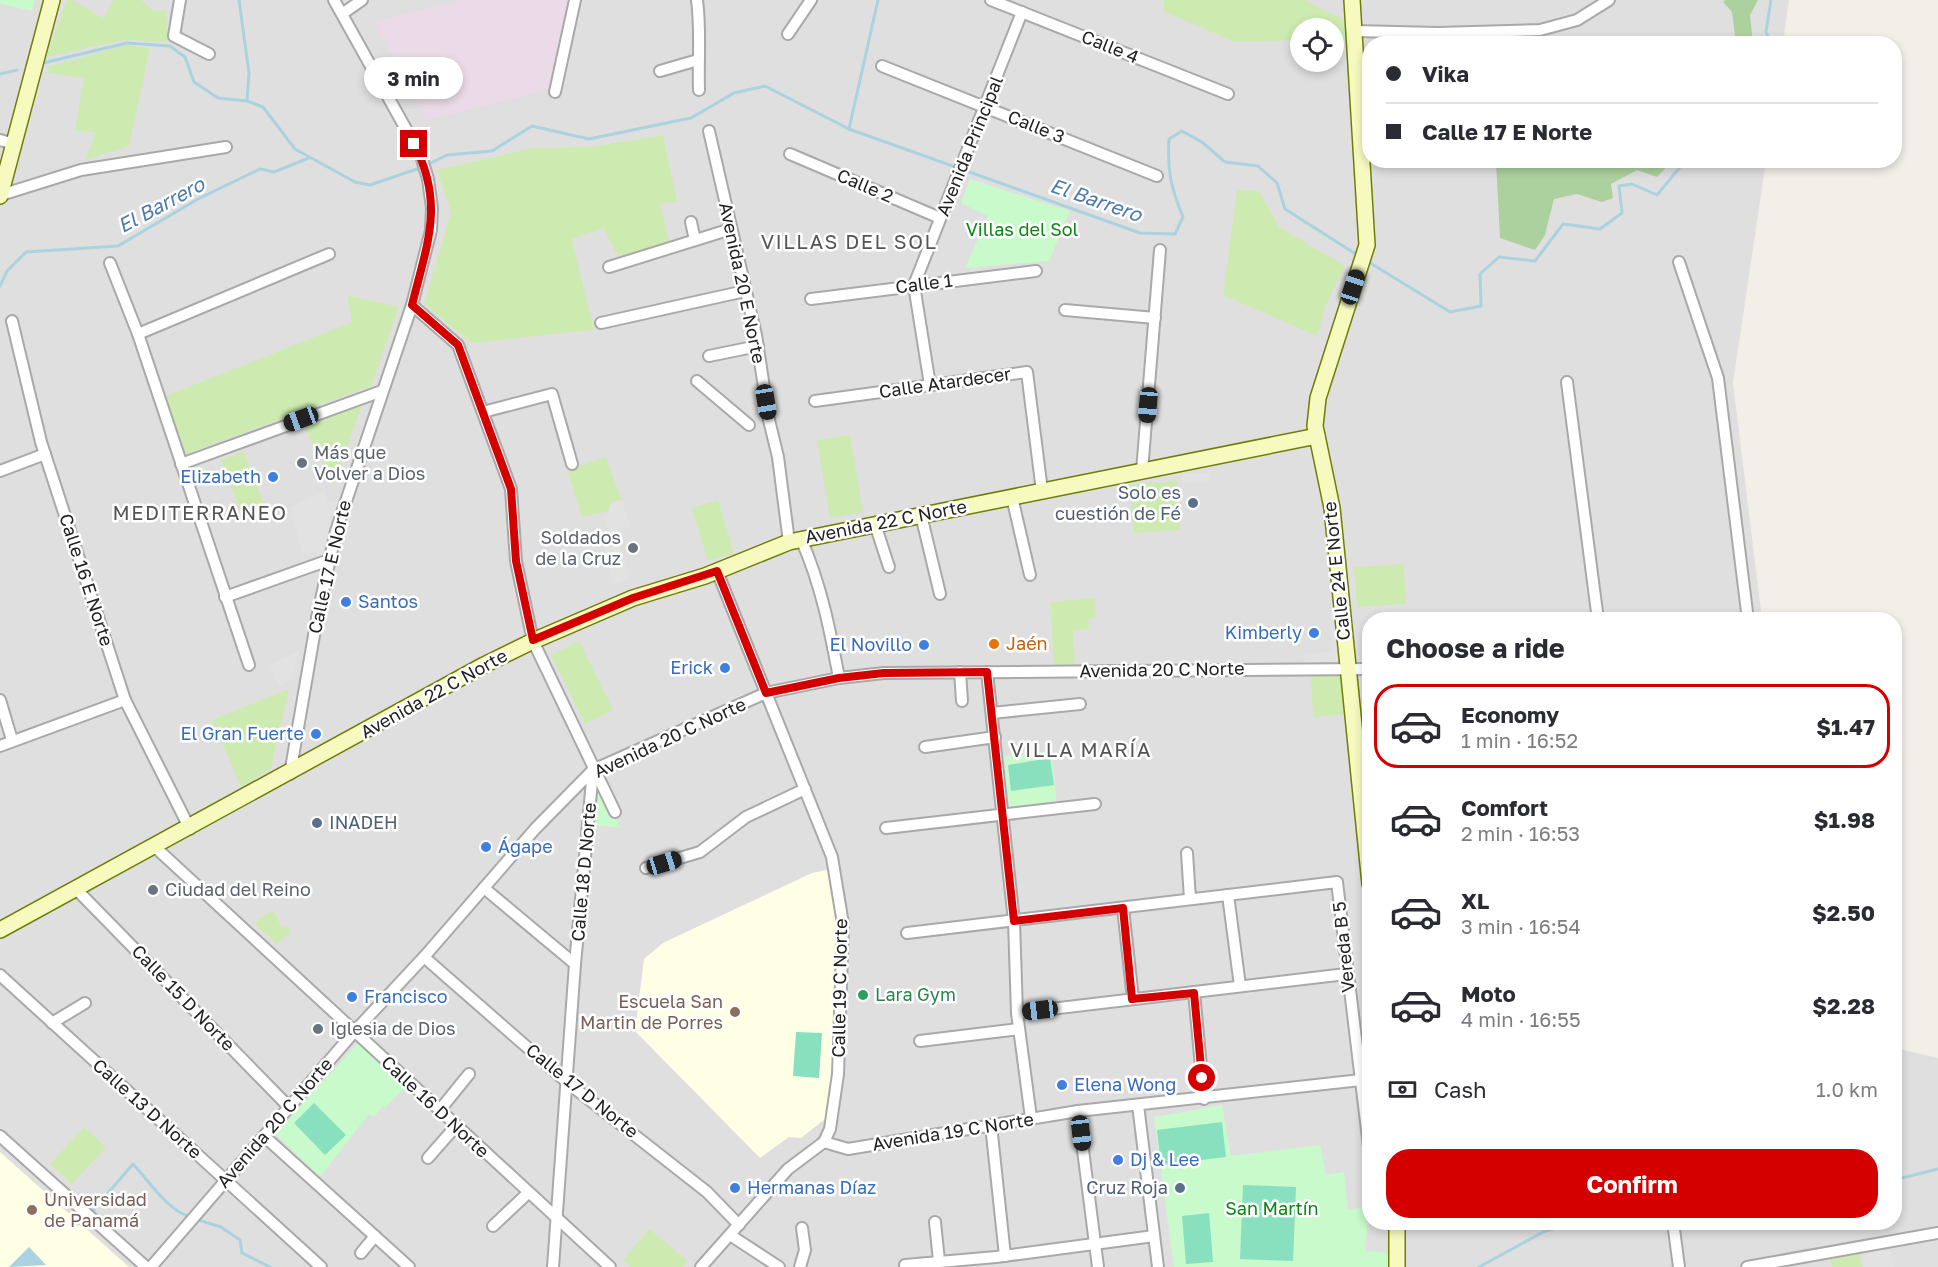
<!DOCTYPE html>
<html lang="en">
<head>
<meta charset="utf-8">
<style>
	body { margin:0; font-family:"Golos Text",sans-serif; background:#f2f2f3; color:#2b2b33; height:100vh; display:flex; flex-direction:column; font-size:22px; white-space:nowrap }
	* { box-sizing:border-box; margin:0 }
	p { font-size:20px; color:#7c7c81 }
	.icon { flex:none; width:33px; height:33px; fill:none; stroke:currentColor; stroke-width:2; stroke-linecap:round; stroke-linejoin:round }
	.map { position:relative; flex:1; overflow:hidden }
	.side { position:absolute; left:1362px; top:612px; width:540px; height:618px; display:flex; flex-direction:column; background:#fff; border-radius:24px; box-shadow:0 3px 9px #0003 }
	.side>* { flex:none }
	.top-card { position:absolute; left:1362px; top:36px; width:540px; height:132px; border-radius:24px; box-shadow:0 3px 9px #0003; display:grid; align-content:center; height:132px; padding:0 24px; background:#fff }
	.tools { position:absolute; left:1290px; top:18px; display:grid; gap:12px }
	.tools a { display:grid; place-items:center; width:54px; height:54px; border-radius:50%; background:#fff; box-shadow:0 3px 9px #0003; font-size:30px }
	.end { position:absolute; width:27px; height:27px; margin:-14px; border:8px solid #d40000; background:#fff; box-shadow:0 0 0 3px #fff }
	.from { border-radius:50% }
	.bubble { position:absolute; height:42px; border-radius:21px; background:#fff; box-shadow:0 3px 9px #0003; font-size:20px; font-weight:700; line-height:42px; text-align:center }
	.car { position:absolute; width:18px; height:36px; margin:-18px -9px; border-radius:8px; box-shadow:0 0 4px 2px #0007; background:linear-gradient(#222 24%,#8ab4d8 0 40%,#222 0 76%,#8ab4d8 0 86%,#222 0) }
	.top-card b { display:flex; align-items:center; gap:21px; height:57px; font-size:22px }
	.top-card b+b { border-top:2px solid #e1e1e2 }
	.top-card i { width:15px; height:15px; background:#2b2b33 }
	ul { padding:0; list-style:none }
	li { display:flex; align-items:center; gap:18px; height:84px; margin:0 12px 9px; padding:0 12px; border:3px solid transparent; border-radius:24px }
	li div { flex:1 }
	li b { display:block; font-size:22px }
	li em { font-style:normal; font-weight:700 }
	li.selected { border-color:#d40000 }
	li>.icon { width:54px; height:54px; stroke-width:1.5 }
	h2 { padding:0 24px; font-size:27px; line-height:72px }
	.pay { display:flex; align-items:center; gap:15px; height:66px; padding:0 24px; font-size:22px }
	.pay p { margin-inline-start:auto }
	.button { display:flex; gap:12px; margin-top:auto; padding:12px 24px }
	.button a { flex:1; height:69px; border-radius:24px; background:#d40000; color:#fff; font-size:24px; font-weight:700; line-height:69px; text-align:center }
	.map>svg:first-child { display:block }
	.residential { fill:#e0dfdf; fill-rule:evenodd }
	.industrial { fill:#ebdbe8 }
	.education { fill:#ffffe5 }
	.grass { fill:#cdebb0 }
	.forest { fill:#add19e }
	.park { fill:#c8facc }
	.pitch { fill:#88e0be }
	.parking { fill:#e2e2e2 }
	.water { fill:#aad3df }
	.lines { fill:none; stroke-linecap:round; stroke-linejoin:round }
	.stream { stroke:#aad3df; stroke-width:3 }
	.street-casing { stroke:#a9a9a9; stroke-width:14 }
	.secondary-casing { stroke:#707d05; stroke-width:18 }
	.street { stroke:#fff; stroke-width:10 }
	.secondary { stroke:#f7fabf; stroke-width:15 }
	.route { stroke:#d40000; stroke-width:8 }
	.worship-dot { fill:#6b7280; stroke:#fff; stroke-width:2 }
	.shop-dot { fill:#3f7fe0; stroke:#fff; stroke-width:2 }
	.service-dot { fill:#5c6f8a; stroke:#fff; stroke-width:2 }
	.food-dot { fill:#e8710a; stroke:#fff; stroke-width:2 }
	.leisure-dot { fill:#2e9e5b; stroke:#fff; stroke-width:2 }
	.education-dot { fill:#8d6e63; stroke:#fff; stroke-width:2 }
	.labels { text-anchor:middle; stroke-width:5; stroke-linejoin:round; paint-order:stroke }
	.street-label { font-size:18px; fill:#222; stroke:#fff }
	.park-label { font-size:18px; fill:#0c8416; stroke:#fff }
	.worship-label { font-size:18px; fill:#5b616d; stroke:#fff; text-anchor:start }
	.shop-label { font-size:18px; fill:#366cbe; stroke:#fff; text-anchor:start }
	.service-label { font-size:18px; fill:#4e5e75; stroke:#fff; text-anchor:end }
	.food-label { font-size:18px; fill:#c56008; stroke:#fff; text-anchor:start }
	.leisure-label { font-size:18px; fill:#27864d; stroke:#fff; text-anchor:start }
	.education-label { font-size:18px; fill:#785e54; stroke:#fff; text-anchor:end }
	.water-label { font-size:20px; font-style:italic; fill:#4a7aab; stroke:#fff }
	.neighbourhood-label { font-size:20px; letter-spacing:1.5px; fill:#555; stroke:#fff }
</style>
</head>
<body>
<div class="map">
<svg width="1938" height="1267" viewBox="0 0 1938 1267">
	<rect width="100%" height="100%" fill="#f2efe9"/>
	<path class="residential" d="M0,0h1789l-6,43 -413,1v116l396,1 -33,222 29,236 -392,1v602h524l1,-174 43,10v209h-1938zM1300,28h34v34h-34z"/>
	<polygon class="industrial" points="465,0 569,0 552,89 427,120 374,21"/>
	<g class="education">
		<polygon points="827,870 838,916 834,972 834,1084 825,1119 801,1138 789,1137 760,1158 635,1031 644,959 663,943 812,873"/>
		<polygon points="0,1152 129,1267 0,1267"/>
	</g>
	<g class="grass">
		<polygon points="67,0 72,0 103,18 114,0 141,0 154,11 166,10 167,42 125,40 46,57"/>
		<polygon points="1164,0 1304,0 1348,22 1347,41 1334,40 1334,28 1300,28 1300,40 1235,42 1163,11"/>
		<polygon points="127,45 150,48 129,146 85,160 96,133 75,130 84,78 48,73 47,67"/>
		<polygon points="663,135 677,201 660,204 669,241 618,258 604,228 572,239 594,330 471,343 424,304 451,212 437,170 533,148 590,147"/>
		<polygon points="1237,190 1259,191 1279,227 1345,266 1326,305 1317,336 1223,295"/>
		<polygon points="347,295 399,307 371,386 186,454 166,396 352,322"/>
		<polygon points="363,402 334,485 305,428"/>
		<polygon points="850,435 863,512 830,518 817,440"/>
		<polygon points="243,451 265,506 242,515 221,460"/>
		<polygon points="606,457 621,500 610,503 608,511 582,517 567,470"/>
		<polygon points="1177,481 1180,530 1134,533 1130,485"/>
		<polygon points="718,500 734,553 708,561 692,508"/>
		<polygon points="1404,564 1406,604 1357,607 1354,567"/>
		<polygon points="1094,598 1096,618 1088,619 1089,629 1073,630 1075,667 1054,669 1050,602"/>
		<polygon points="579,641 613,710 585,724 551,655"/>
		<polygon points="1343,675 1345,714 1313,717 1311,676"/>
		<polygon points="289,689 271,768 241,787 212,720"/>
		<polygon points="273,910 282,928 287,926 290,932 277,944 254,923"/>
		<polygon points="84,1127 106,1147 72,1184 50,1164"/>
		<polygon points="649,1229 688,1261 683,1267 631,1267 623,1261"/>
		<polygon points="1859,1251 1862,1267 1832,1267 1830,1256"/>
	</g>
	<g class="forest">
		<polygon points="1725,0 1758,0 1750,15 1753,43 1736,43 1732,12 1723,2"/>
		<polygon points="1496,161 1496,160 1672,161 1657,177 1637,170 1611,184 1613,198 1602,202 1577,194 1554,199 1545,235 1535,250 1500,238"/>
	</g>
	<g class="park">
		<polygon points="0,0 35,0 32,11 0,4"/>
		<polygon points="970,179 1070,211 1049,261 965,268 988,216 961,203"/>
		<polygon points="1051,751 1057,806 1009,811 1004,756"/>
		<polygon points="599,788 621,828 595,825 596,789"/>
		<polygon points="358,1043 405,1087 385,1108 383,1106 374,1117 369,1114 320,1177 275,1134"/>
		<polygon points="1222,1105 1231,1156 1320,1145 1326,1175 1344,1172 1348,1210 1369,1206 1365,1251 1391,1253 1392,1267 1174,1267 1154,1117"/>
	</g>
	<g class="pitch">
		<polygon points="1050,758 1054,785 1011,791 1008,765"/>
		<polygon points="796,1032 822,1033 819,1078 793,1076"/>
		<polygon points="314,1103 346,1135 325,1155 294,1123"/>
		<polygon points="1222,1122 1226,1157 1161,1165 1157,1130"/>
		<polygon points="1243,1185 1296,1187 1293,1261 1240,1259"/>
		<polygon points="1209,1213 1213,1262 1186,1264 1182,1216"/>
	</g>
	<g class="parking">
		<polygon points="1181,473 1210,473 1210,482 1181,483"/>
		<polygon points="325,491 327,500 337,502 323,552 303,556 290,507"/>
		<polygon points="621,500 631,527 620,530 616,536 630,578 613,584 604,546 612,543 605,516 608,515 612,502"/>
		<polygon points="1339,609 1345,661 1305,666 1304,654 1333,651 1329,611"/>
		<polygon points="298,652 291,680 279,686 270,665"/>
		<polygon points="1890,1246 1893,1267 1864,1267 1862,1250"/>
	</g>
	<polygon class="water" points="29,1247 46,1265 9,1267"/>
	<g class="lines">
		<g class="stream">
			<polyline points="239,0 249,73 247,101"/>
			<polyline points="1771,44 1766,32 1771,0"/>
			<polyline points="39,64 127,43 170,46 185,57 194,82 218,98 247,101 263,107 295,149 355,182 370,185 420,168"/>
			<polyline points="0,74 17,70"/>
			<polyline points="849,129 878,0"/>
			<path d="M427,165l20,-10 45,-4 40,-25 57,13 102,-21 43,-25 31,-7 84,43 291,104 35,1 8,-17c-12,-29 -16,-47 -14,-78l13,-8 20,11 23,20 33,4 19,17 8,26 74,47"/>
			<polyline points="1367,261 1450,312 1481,306 1480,274 1499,257 1535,261 1563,224 1600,229 1622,213 1619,186 1632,184 1657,195 1685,161 1711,160"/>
			<polyline points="0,286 7,271 26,252 118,246 198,199 260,169 274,172 309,158"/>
			<polyline points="1894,1180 1938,1169"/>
			<path d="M91,1213l42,-49c16,17 34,46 57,53"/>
			<polyline points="195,1219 221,1227 240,1240 242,1253 270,1267"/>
			<polyline points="78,1224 86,1217"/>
			<polyline points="1479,1267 1545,1231 1583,1222"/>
		</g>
		<g class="street-casing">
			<g id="street">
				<polyline points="180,0 174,36 209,54"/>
				<path d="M697,0c4,30 1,60 2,90"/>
				<polyline points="991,0 1228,94"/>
				<polyline points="342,14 362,0"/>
				<polyline points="1354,31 1438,33 1540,30 1577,20 1609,0"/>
				<polyline points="788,34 811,0"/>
				<polyline points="882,66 1157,176"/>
				<polyline points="660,71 698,60"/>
				<polyline points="555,92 575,0"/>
				<polyline points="709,131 756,335 769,420 778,457 789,542"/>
				<polyline points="0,140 15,144"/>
				<polyline points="790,154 940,218"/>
				<polyline points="1,195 81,170 226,147"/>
				<polyline points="691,222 695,240"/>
				<polyline points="1679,262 1718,378 1748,620"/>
				<polyline points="110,263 138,334 249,665"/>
				<polyline points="609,267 731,229"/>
				<polyline points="811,299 1036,271"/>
				<polyline points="412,305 458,345 511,489 516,561 533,641 615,812"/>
				<polyline points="1065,310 1155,318"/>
				<polyline points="12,321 41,442 125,700 190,829"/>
				<polyline points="601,323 745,291"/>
				<polyline points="138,334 329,254"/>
				<polyline points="709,356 758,346"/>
				<polyline points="697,381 749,425"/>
				<polyline points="1567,382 1598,620"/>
				<polyline points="930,385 914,285 1022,12"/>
				<polyline points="815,401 1027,372 1042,491"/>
				<polyline points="483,412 552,394 572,464"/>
				<polyline points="181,464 382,391"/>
				<polyline points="0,471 45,454"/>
				<polyline points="1142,471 1160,250"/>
				<polyline points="1012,497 1030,575"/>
				<polyline points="921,515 940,594"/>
				<polyline points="875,524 889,567"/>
				<path d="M801,539c20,45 29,91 38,139"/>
				<polyline points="225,597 329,560"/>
				<polyline points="960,672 962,701"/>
				<polyline points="987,672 1014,921 1017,1013 1031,1118"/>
				<polyline points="0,700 12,740"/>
				<polyline points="992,713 1080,704"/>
				<polyline points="0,746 125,700"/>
				<polyline points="925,747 995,737"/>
				<polyline points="290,774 317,618 336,531 412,305 431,230 432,208 428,179 421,156 334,0"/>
				<polyline points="886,828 1095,804"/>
				<polyline points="155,847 610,1267"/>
				<polyline points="1187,853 1190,899"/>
				<polyline points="646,868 700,852 746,817 805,789"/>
				<polyline points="484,888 575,964"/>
				<polyline points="77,890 289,1107"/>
				<polyline points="1228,895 1240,986"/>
				<polyline points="1123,908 1133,999"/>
				<polyline points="907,933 1337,882 1370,1155"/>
				<polyline points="424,957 568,1083 707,1192 739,1225"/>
				<polyline points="0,975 321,1267"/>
				<polyline points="1194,992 1204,1099"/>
				<polyline points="1017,1013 1346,974"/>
				<polyline points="52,1023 85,1003"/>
				<polyline points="920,1041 1019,1029"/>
				<polyline points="1138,1105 1158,1267"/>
				<polyline points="439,1111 469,1074"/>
				<polyline points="1078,1111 1098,1267"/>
				<polyline points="991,1125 1005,1256"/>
				<polyline points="0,1136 146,1267"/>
				<polyline points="264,1136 409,1267"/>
				<polyline points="824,1142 848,1149 1078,1111 1370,1079"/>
				<polyline points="428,1158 456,1126"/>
				<polyline points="935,1222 939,1261"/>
				<polyline points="1673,1222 1679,1267"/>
				<polyline points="493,1226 528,1193"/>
				<polyline points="730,1235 779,1267"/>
				<polyline points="361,1253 375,1236"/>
				<polyline points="905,1265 996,1257 1154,1236"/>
				<polyline points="151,1267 354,1032 424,957 535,829 593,770 766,693 839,678 884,673 1370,669"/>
				<polyline points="553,1267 575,964 593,770"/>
				<polyline points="701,1267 788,1169 824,1142 830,1129 838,1074 843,924 832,857 717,571"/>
				<polyline points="800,1267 805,1250 802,1228"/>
				<polyline points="1747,1267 1938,1233"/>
			</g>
		</g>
		<g class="secondary-casing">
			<g id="secondary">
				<polyline points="1352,0 1367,245 1318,398 1315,426 1332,508 1370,884"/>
				<polyline points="0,196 52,0"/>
				<polyline points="0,930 484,665 533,641 633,598 705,576 789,542 1317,436"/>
				<polyline points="1397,1267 1397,1222"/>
			</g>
		</g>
		<use href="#street" class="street"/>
		<use href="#secondary" class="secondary"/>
	</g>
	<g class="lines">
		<path class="route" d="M414,144c31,60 13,100 -2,161l46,40 46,125 7,19 5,72 17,79 100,-42 84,-27 49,122 73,-15 45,-5 103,-1 27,249 109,-13 9,91 62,-6 8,85"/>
	</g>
	<g class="worship-dot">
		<circle cx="302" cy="463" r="6"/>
		<circle cx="633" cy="548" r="6"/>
		<circle cx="153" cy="890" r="6"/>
		<circle cx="318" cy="1029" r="6"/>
	</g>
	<g class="shop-dot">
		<circle cx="273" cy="477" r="6"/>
		<circle cx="346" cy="602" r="6"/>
		<circle cx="1314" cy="633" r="6"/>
		<circle cx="924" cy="645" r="6"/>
		<circle cx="725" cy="668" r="6"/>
		<circle cx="316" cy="734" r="6"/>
		<circle cx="486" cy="847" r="6"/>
		<circle cx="352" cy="997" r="6"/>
		<circle cx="1062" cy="1085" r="6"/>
		<circle cx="1118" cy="1160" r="6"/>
		<circle cx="735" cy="1188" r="6"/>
	</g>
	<g class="service-dot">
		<circle cx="1193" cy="503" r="6"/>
		<circle cx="317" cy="823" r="6"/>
		<circle cx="1180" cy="1188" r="6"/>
	</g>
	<circle class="food-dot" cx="994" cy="644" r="6"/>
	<circle class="leisure-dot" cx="863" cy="995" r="6"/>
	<g class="education-dot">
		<circle cx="735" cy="1012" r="6"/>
		<circle cx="32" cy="1210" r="6"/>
	</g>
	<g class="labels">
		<g class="street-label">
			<text transform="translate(1110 47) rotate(22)" y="6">Calle 4</text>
			<text transform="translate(1036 127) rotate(22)" y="6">Calle 3</text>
			<text transform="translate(970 146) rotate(-68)" y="6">Avenida Principal</text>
			<text transform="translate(865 186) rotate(23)" y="6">Calle 2</text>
			<text transform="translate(742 283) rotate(78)" y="6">Avenida 20 E Norte</text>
			<text transform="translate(924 284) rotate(-7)" y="6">Calle 1</text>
			<text transform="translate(945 383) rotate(-8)" y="6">Calle Atardecer</text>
			<text transform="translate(886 522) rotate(-11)" y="6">Avenida 22 C Norte</text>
			<text transform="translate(330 567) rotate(-77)" y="6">Calle 17 E Norte</text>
			<text transform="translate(1337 571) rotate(-96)" y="6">Calle 24 E Norte</text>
			<text transform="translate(86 580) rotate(72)" y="6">Calle 16 E Norte</text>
			<text transform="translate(1162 670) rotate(-1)" y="6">Avenida 20 C Norte</text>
			<text transform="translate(434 694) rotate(-29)" y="6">Avenida 22 C Norte</text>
			<text transform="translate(670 738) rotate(-25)" y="6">Avenida 20 C Norte</text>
			<text transform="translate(584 872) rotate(-85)" y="6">Calle 18 D Norte</text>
			<text transform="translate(1344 947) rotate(-96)" y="6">Vereda B 5</text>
			<text transform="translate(840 988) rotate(-89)" y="6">Calle 19 C Norte</text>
			<text transform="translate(183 998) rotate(46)" y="6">Calle 15 D Norte</text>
			<text transform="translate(582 1091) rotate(39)" y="6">Calle 17 D Norte</text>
			<text transform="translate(435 1107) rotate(43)" y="6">Calle 16 D Norte</text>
			<text transform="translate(147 1109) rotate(42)" y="6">Calle 13 D Norte</text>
			<text transform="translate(275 1123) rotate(-49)" y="6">Avenida 20 C Norte</text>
			<text transform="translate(953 1132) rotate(-9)" y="6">Avenida 19 C Norte</text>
		</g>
		<g class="park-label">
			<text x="1022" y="236">Villas del Sol</text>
			<text x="1272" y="1215">San Martín</text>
		</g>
		<g class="worship-label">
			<text x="314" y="459">Más que<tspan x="314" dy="21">Volver a Dios</tspan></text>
			<text x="621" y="544" text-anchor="end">Soldados<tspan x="621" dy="21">de la Cruz</tspan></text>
			<text x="165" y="896">Ciudad del Reino</text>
			<text x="330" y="1035">Iglesia de Dios</text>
		</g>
		<g class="shop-label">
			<text x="261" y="483" text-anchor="end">Elizabeth</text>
			<text x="358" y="608">Santos</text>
			<text x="1302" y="639" text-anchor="end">Kimberly</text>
			<text x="912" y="651" text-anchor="end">El Novillo</text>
			<text x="713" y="674" text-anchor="end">Erick</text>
			<text x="304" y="740" text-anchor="end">El Gran Fuerte</text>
			<text x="498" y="853">Ágape</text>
			<text x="364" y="1003">Francisco</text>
			<text x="1074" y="1091">Elena Wong</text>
			<text x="1130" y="1166">Dj &amp; Lee</text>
			<text x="747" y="1194">Hermanas Díaz</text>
		</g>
		<g class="service-label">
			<text x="1181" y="499">Solo es<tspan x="1181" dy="21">cuestión de Fé</tspan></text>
			<text x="329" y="829" text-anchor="start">INADEH</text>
			<text x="1168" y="1194">Cruz Roja</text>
		</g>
		<g class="food-label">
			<text x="1006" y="650">Jaén</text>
		</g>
		<g class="leisure-label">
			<text x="875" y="1001">Lara Gym</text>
		</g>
		<g class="education-label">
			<text x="723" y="1008">Escuela San<tspan x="723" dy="21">Martin de Porres</tspan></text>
			<text x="44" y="1206" text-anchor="start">Universidad<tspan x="44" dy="21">de Panamá</tspan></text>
		</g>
		<g class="water-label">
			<text transform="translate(1096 200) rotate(19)" y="7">El Barrero</text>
			<text transform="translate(161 205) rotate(-28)" y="7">El Barrero</text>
		</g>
		<g class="neighbourhood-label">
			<text x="849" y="249">VILLAS DEL SOL</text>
			<text x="200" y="520">MEDITERRANEO</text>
			<text x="1081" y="757">VILLA MARÍA</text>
		</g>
	</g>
</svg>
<div class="tools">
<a><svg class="icon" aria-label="locate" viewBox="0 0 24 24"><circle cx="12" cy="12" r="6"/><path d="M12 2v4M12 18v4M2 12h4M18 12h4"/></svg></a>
</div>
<i class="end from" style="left:1202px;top:1078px"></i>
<i class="end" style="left:414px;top:144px"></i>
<div class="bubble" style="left:364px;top:57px;width:99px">3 min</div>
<i class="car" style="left:1353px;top:287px;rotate:18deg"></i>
<i class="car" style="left:766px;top:402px;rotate:171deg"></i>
<i class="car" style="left:1148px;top:405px;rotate:185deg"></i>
<i class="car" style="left:301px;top:419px;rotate:250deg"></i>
<i class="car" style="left:664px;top:863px;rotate:73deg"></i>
<i class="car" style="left:1040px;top:1010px;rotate:263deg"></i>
<i class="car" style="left:1081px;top:1133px;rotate:173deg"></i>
<div class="top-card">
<b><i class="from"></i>Vika</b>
<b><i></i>Calle 17 E Norte</b>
</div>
<section class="side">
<h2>Choose a ride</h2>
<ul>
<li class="selected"><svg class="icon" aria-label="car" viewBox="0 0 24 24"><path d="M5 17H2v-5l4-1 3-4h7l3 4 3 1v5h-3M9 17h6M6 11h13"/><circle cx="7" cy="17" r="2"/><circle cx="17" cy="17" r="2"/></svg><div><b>Economy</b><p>1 min · 16:52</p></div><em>$1.47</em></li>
<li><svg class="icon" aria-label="car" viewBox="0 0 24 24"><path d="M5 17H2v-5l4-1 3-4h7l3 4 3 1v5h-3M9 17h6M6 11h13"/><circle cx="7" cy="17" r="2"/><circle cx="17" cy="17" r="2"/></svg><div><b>Comfort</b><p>2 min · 16:53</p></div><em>$1.98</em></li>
<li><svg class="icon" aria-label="car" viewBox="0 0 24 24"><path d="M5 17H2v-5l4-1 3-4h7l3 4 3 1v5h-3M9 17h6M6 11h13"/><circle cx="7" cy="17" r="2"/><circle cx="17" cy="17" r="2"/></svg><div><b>XL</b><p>3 min · 16:54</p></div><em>$2.50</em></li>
<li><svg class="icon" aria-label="car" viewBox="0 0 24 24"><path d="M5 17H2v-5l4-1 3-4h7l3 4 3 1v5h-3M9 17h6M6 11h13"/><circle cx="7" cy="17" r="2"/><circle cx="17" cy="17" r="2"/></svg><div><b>Moto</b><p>4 min · 16:55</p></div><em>$2.28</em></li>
</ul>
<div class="pay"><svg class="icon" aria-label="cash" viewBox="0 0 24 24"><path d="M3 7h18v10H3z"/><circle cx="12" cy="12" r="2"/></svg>Cash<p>1.0 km</p></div>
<div class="button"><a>Confirm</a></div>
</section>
</div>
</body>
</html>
